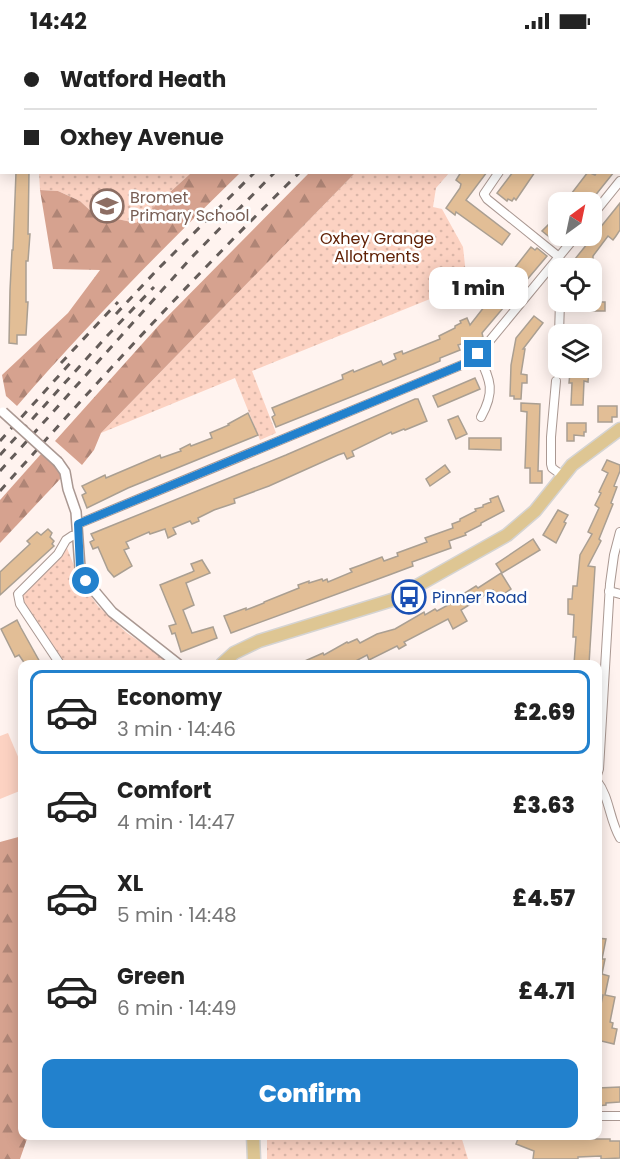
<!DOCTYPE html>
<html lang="en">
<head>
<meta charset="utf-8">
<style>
	body { margin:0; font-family:Poppins,sans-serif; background:#f2f2f2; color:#222; height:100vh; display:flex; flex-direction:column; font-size:22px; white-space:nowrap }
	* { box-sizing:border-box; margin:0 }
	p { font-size:20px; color:#767676 }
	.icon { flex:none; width:33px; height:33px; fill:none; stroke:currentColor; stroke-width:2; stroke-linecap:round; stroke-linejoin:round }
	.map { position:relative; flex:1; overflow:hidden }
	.sheet { position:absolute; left:18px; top:618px; width:584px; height:480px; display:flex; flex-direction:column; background:#fff; border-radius:12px; box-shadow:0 3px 15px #0003 }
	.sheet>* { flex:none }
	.banner { position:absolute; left:0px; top:0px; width:621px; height:132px; box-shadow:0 3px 15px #0003; display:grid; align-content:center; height:132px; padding:0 24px; background:#fff }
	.needle { width:39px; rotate:33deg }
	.fabs { position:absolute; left:548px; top:150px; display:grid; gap:12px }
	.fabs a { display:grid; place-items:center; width:54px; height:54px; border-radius:12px; background:#fff; box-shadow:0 3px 15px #0003; font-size:30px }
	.end { position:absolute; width:27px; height:27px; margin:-14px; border:8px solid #2281cd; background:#fff; box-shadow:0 0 0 3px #fff }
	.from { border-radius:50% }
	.bubble { position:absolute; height:42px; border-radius:12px; background:#fff; box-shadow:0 3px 15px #0003; font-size:20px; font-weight:800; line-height:42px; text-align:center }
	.banner b { display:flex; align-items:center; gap:21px; height:57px; font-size:22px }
	.banner b+b { border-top:2px solid #e0e0e0 }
	.banner i { width:15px; height:15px; background:#222 }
	ul { padding:10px 0 0; list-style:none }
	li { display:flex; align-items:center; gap:18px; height:84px; margin:0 12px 9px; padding:0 12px; border:3px solid transparent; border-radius:12px }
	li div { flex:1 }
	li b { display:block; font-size:22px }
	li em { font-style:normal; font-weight:800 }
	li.on { border-color:#2281cd }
	li>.icon { width:54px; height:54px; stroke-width:1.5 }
	.primary-button { display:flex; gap:12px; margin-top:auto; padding:12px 24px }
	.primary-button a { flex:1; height:69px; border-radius:12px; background:#2281cd; color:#fff; font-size:24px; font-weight:800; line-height:69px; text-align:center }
	.status { display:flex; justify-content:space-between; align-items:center; height:42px; padding:0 30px; background:#fff; direction:ltr }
	.status svg { height:16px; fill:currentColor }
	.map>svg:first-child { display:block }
	.green { fill:url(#green-dots) }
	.forest { fill:url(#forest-firs) }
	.pitch { fill:#fcd2c2 }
	.building { fill:#e2be96; stroke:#aa9f92; stroke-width:1.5 }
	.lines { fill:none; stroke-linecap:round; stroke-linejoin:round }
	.minor-casing { stroke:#aa9892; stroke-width:10 }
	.tertiary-casing { stroke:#aa9892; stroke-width:12 }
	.primary-casing { stroke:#d5d4d3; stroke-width:15 }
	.minor { stroke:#fff; stroke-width:8 }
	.tertiary { stroke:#fff; stroke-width:9 }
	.primary { stroke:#dec693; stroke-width:12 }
	.rail { stroke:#645c59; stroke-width:3; stroke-dasharray:8 8; stroke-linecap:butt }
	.tertiary-bridge-casing { stroke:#aa9892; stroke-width:12; stroke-linecap:butt }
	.tertiary-bridge { stroke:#fff; stroke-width:9 }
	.route { stroke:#2281cd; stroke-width:8 }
	.labels { text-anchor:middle; stroke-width:5; stroke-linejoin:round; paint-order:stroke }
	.education-label { font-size:16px; fill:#785e54; stroke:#fff; text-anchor:start }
	.park-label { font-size:16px; fill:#602106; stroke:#fff }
	.transit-label { font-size:16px; fill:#164399; stroke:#fff; text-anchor:start }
</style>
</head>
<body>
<div class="status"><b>14:42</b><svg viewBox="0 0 49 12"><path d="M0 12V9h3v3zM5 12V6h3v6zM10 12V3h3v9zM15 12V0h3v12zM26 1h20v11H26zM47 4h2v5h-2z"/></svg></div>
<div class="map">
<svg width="620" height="1117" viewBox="0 0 620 1117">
	<defs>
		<pattern id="green-dots" width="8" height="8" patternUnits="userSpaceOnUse" patternTransform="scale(1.5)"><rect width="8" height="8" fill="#fcd2c2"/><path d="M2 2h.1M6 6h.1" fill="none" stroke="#d9b5a7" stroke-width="1.8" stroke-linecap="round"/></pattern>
		<pattern id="forest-firs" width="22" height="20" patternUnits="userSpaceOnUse" patternTransform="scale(1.5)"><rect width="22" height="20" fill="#d6a28f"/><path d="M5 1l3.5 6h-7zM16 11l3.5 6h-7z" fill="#af8576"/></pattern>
	</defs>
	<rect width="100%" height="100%" fill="#fff3ef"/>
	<g class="green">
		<polygon points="39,131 191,131 136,181 94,172 80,159 58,149 40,148"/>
		<polygon points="355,131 449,131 436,146 433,165 442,167 463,205 467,242 252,329 276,391 260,398 235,336 101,391"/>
		<polygon points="67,506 80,539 98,564 127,591 173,622 64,622 25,564 21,552 64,507"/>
		<polygon points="267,1094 461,1094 468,1117 267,1117"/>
	</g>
	<g class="forest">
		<path d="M191,131h49c-77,75 -153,152 -223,233l-11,-10 -4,-21 66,-62 32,-43 -47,-1 -13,-79 18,1 22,10 14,13 42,9z"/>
		<polygon points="309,131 355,131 101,391 94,408 82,423 55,399 160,282"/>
		<polygon points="41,412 54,423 62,435 0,501 0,458"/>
		<polygon points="22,794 22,1094 28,1094 20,1117 0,1117 0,800"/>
	</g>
	<polygon class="pitch" points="8,691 22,724 22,748 0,757 0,694"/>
	<g class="building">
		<polygon points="16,130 29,130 28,192 30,192 28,219 26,219 26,260 28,260 26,293 17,293 17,302 9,301 10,248 12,208 13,208"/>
		<polygon points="461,130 487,130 466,158 510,192 502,203 456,170 455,173 446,166 460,146 461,142 456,138"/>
		<polygon points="513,130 535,130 516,158 514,156 512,159 508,157 507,159 497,151"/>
		<polygon points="588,130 595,133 597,130 614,130 590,160 574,160 568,156"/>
		<polygon points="620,161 620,188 616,194 613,198 608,194 593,214 593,226 574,226 575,217"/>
		<polygon points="558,173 558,202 542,189"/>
		<polygon points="531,205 535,208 537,206 547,214 482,291 483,295 458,303 460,308 440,316 440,319 433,322 276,385 272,375 275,373 272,366 343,337 342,333 353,328 354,330 381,319 383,323 396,317 394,312 402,309 403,312 440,297 439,294 455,286 455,284 461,281 460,279 467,276 470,283"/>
		<polygon points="579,260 605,260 605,269 573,269 573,261 579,261"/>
		<polygon points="534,274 543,281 523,307 525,307 521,332 527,333 527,341 522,341 521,357 514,357 514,354 510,354 511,323 516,296"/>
		<polygon points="573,327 589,328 588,340 584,339 583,363 571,363 572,341 569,341 570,330 572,330"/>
		<polygon points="475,336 480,347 438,365 433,354"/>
		<polygon points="415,357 418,357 427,379 405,388 404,387 392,392 391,390 352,409 354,414 347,417 344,411 338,413 269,444 234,457 235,461 214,468 198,476 199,479 192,482 190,479 173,486 176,492 168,496 165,487 150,492 149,490 126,500 129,506 124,508 132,524 114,535 108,528 98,505 93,507 90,500 94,498 91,492 286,413"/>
		<polygon points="521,361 540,362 538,429 542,429 542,441 530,441 530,426 525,426 527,370 521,369"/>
		<polygon points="598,364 617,364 617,375 612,375 612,380 598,380"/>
		<polygon points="248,371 258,393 128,446 87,466 82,453 86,451 82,444 105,433 106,436 113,433 160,413 161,416 181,409 180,407 190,402 191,404 212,396 210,391 229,383 228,382"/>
		<polygon points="458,374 467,392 456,397 448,378"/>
		<polygon points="567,381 586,381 586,390 584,390 584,394 574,393 574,399 567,399"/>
		<polygon points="469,396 501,396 501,408 469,407"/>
		<polygon points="607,418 620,423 620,429 614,444 617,445 611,461 613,462 599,497 601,499 588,524 595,525 589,622 574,622 576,595 573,595 574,573 568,572 568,557 572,557 573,544 577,544 580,513 592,492 588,490 599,466 595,463 601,451 599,450 608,431 602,428"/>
		<polygon points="445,423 450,430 430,444 426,437"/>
		<polygon points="498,454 504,469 481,481 481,483 465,491 466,493 449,499 451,506 412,520 413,524 389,533 231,591 224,574 246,566 246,568 264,561 264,560 299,546 298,543 309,539 309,541 322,537 323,539 327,537 328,540 352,530 350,527 361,523 382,515 384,519 398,514 397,511 427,500 425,496 453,486 452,482 460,479 460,477 476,469 475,467 483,465 483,463 491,460 490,457"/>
		<polygon points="558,468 568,473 564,480 566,481 556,501 543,493"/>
		<polygon points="48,487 52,491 50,495 54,499 52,502 54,504 0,553 0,530 30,502 27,499 37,490 41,493"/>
		<polygon points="533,497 540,508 502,531 496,522"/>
		<polygon points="202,518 210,531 186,541 194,563 183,568 192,591 213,585 217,596 181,610 175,591 172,592 169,584 176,582 160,543 192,530 194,529 191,522"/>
		<polygon points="501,531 511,547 498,556 493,548 461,568 467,579 453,587 448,577 404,600 406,603 399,607 397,604 369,618 367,613 350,622 336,622 334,619 327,622 298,622 323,611 324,613 347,600 348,601 357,597 360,601 377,592 395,587 424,570 425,573 435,567 437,569 461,556 460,554 476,544 478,546"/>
		<polygon points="17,578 21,586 41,622 25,622 19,613 15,615 1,587"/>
		<polygon points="597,896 606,897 602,917 605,917 602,932 609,934 605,953 615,955 610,980 613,981 612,986 617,987 614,1002 597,998 600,977 598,976 603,953 597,952"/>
		<polygon points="620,1045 620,1060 606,1061 606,1063 597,1064 598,1046"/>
		<polygon points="519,1094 530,1094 539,1097 540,1094 555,1097 610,1097 610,1099 620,1099 620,1116 601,1117 601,1114 578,1115 578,1117 533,1117 534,1109 516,1102"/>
	</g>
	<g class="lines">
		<g class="minor-casing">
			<g id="minor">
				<polyline points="595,2 596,0"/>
				<polyline points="499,130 484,152 487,157 559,215"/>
				<polyline points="591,175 620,139"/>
				<polyline points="559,292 560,260"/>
				<path d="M478,312c12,26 18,36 3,63"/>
				<polyline points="558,320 558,307"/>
				<polyline points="556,339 551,395 551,422 552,426 563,434"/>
				<polyline points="78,482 464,322 478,312 487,302 576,194"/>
				<polyline points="609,549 620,552"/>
				<polyline points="60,622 20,562 18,552 58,512 66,498 72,494 78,493"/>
				<polyline points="597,733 599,727 610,542 614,513 620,490"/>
				<path d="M597,739c13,17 12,38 23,57"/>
				<polyline points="597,1074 620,1074"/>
			</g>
		</g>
		<g class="tertiary-casing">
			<polyline id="tertiary" points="58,420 65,430 68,447 76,470 80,526 86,539 112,570 178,622"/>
		</g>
		<g class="primary-casing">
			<g id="primary">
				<polyline points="222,622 234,611 259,599 392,558 507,493 535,469 572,423 620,387"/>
				<polyline points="253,1094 254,1117"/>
			</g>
		</g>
		<use href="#minor" class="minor"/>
		<use href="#tertiary" class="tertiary"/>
		<use href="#primary" class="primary"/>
		<g class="rail">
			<polyline points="379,2 381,0"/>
			<polyline points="406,2 407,0"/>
			<polyline points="423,2 424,0"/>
			<polyline points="116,272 156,229 255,130"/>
			<polyline points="61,321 118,260"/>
			<polyline points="0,399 73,318"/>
			<polyline points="0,413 107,294 154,245"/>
			<polyline points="0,429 191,216 275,130"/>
			<path d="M0,449c97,-109 195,-216 300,-319"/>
		</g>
		<g class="tertiary-bridge-casing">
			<polyline id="tertiary-bridge" points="3,370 58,420"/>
		</g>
		<use href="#tertiary-bridge" class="tertiary-bridge"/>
	</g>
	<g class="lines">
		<polyline class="route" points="86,539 80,526 78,482 464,322 478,312"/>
	</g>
	<defs>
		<g id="school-ring" transform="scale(1.725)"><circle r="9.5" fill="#fff" stroke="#8d6e63" stroke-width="1.5"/><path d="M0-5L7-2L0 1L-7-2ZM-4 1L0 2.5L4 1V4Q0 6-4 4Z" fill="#8d6e63"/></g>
		<g id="bus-ring" transform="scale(1.725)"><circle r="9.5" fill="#fff" stroke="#1a4fb4" stroke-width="1.5"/><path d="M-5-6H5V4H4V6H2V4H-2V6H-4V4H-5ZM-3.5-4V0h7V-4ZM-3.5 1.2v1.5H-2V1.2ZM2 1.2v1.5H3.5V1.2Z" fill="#1a4fb4"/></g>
	</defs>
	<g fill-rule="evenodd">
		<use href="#school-ring" x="107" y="164"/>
		<use href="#bus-ring" x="409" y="555"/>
	</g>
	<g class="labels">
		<g class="education-label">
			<text x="130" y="161">Bromet<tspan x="130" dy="18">Primary School</tspan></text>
		</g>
		<g class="park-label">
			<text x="377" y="202">Oxhey Grange<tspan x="377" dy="18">Allotments</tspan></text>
		</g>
		<g class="transit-label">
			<text x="432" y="561">Pinner Road</text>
		</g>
	</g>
</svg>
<div class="fabs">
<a><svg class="needle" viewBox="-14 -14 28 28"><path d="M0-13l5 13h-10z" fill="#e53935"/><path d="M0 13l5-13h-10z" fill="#767676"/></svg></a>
<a><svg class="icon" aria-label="locate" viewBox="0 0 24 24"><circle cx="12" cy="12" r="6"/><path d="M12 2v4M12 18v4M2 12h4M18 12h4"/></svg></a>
<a><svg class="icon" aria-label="layers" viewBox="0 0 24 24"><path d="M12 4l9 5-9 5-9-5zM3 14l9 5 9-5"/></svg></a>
</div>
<i class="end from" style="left:86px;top:539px"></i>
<i class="end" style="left:478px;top:312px"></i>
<div class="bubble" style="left:429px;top:225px;width:99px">1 min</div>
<div class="banner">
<b><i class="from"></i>Watford Heath</b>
<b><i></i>Oxhey Avenue</b>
</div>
<section class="sheet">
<ul>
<li class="on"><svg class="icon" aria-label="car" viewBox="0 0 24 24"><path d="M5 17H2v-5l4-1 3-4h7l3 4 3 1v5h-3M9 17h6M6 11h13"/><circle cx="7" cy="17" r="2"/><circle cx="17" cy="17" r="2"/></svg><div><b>Economy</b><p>3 min · 14:46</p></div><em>£2.69</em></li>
<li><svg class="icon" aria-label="car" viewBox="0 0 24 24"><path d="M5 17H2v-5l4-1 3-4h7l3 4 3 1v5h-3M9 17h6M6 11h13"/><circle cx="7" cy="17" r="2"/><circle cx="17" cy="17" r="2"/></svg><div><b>Comfort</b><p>4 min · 14:47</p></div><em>£3.63</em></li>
<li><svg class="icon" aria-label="car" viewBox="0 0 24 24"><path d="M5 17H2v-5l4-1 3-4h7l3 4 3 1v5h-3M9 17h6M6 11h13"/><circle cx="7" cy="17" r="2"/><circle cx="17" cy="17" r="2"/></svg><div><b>XL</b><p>5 min · 14:48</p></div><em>£4.57</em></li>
<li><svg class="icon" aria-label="car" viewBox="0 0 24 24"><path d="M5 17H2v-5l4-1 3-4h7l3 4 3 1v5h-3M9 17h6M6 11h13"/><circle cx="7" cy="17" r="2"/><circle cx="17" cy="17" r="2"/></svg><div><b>Green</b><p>6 min · 14:49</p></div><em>£4.71</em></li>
</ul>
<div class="primary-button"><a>Confirm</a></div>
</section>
</div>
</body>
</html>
